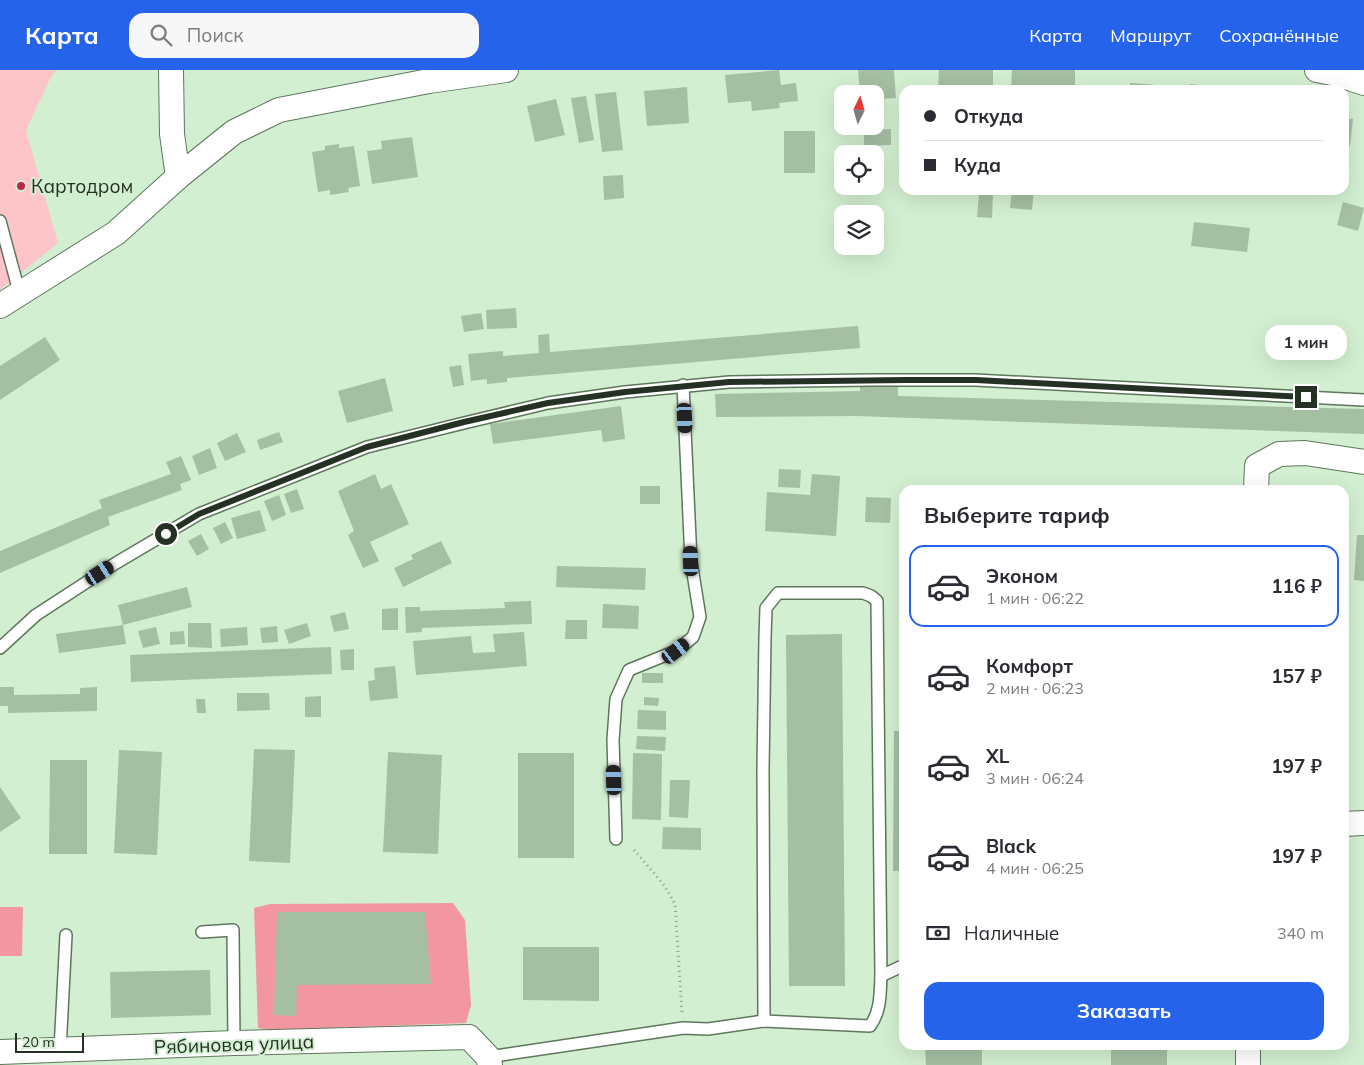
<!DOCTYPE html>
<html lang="ru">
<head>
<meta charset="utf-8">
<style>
	body { margin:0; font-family:Mulish,sans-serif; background:#f7f7f7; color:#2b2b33; height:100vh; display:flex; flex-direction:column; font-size:19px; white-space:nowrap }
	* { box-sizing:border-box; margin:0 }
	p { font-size:16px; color:#7c7c81 }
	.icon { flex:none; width:28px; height:28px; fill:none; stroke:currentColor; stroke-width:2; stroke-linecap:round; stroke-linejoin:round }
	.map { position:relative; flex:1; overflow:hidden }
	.drawer { position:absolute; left:899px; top:415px; width:450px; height:565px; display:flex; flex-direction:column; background:#fff; border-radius:15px; box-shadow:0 5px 20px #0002 }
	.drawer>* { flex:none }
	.hud { position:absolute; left:899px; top:15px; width:450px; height:110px; border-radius:15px; box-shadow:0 5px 20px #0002; display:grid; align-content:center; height:110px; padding:0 25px; background:#fff }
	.needle { width:32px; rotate:5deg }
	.controls { position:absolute; left:834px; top:15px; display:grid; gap:10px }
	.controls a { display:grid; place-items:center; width:50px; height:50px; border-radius:10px; background:#fff; box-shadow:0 5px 20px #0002; font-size:25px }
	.scale { position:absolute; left:15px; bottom:12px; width:69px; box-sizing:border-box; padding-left:5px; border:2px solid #263125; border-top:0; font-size:14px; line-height:18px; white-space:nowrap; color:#263125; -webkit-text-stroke:4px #d3efd1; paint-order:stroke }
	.end { position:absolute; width:22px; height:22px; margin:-11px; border:6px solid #263125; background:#fff; box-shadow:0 0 0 2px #fff }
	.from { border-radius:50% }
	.bubble { position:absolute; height:35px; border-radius:15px; background:#fff; box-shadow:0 5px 20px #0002; font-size:16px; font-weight:700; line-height:35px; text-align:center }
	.car { position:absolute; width:15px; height:30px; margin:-15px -8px; border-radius:6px; box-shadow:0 0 4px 1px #0007; background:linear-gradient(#222 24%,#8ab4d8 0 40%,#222 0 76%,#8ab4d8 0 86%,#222 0) }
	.hud b { display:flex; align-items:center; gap:18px; height:48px; font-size:19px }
	.hud b+b { border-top:1px solid #e1e1e2 }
	.hud i { width:12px; height:12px; background:#2b2b33 }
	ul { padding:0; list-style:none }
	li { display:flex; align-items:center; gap:15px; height:82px; margin:0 10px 8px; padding:0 15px; border:2px solid transparent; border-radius:15px }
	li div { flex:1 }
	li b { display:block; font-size:19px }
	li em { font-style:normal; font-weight:700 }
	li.active { border-color:#2563eb }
	li>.icon { width:45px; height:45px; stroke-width:1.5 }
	h2 { padding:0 25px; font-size:22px; line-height:60px }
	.pay { display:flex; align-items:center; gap:12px; height:55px; padding:0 25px; font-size:19px }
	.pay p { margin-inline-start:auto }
	.button { display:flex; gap:10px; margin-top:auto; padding:10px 25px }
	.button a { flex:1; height:58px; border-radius:15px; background:#2563eb; color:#fff; font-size:20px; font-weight:700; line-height:58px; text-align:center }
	header { display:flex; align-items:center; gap:30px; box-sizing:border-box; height:70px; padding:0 25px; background:#2563eb; color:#fff }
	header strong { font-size:24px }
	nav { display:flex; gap:28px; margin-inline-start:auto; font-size:18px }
	.search { width:350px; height:45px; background:#f7f7f7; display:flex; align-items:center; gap:12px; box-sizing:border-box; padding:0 18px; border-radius:15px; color:#7c7c81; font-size:19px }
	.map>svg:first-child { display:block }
	.green { fill:#fdc4c9 }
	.forest { fill:#f297a2 }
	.building { fill:#a5bfa3 }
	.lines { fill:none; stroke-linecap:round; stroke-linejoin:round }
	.service-casing { stroke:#5e765c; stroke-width:14 }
	.minor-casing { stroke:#5e765c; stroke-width:26 }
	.path { stroke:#899e87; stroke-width:3; stroke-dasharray:1 4; stroke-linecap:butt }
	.service { stroke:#fff; stroke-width:11 }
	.minor { stroke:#fff; stroke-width:24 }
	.route { stroke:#263125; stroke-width:6 }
	.poi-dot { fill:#b8284c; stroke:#d3efd1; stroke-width:2 }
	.labels { text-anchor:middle; stroke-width:4; stroke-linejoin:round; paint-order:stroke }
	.poi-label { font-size:19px; fill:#263125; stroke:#d3efd1; text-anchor:start }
	.street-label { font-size:19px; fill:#263125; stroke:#d3efd1 }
</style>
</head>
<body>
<header>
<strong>Карта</strong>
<div class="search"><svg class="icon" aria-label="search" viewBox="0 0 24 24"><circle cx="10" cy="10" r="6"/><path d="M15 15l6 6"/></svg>Поиск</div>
<nav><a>Карта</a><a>Маршрут</a><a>Сохранённые</a></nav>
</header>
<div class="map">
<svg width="1364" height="995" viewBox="0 0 1364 995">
	<rect width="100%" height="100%" fill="#d3efd1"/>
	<polygon class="green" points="0,0 56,0 49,11 26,60 58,173 0,220"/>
	<g class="forest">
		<polygon points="453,833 465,850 471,935 466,953 271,960 258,958 254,838 270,834"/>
		<polygon points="0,837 23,837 22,886 0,886"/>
	</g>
	<g class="building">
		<polygon points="779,0 781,15 796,13 798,31 779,33 780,38 752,41 751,31 728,33 725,5"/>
		<polygon points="858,0 894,0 896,28 875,29 875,24 860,24"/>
		<polygon points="939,0 993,0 993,20 938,20"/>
		<polygon points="1012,0 1075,0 1075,20 1011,20"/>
		<polygon points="1130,13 1183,17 1182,20 1130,20"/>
		<polygon points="1190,14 1207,16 1207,20 1189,20"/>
		<polygon points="687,17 689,53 647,56 644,21"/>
		<polygon points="616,22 623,80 602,82 595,24"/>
		<polygon points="586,26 594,70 579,73 571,28"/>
		<polygon points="556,29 565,65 535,72 527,36"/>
		<polygon points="1344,48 1353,49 1350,76 1344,75"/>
		<polygon points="891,59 891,75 864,76 864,60"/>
		<rect x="784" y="61" width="31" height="42"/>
		<polygon points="412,67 418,107 372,114 367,81 382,79 381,71"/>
		<polygon points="339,74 339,78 354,76 360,116 348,118 349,122 330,125 330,120 318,122 312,82 325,80 325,76"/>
		<polygon points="623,105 624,128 604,130 603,106"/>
		<polygon points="1012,120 1034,120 1032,140 1010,138"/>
		<polygon points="979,123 993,124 992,148 977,147"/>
		<polygon points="1343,132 1364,138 1358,161 1337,155"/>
		<polygon points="1194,152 1250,158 1247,182 1191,176"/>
		<polygon points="516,238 517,258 487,259 486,240"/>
		<polygon points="481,243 484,259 464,262 461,246"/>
		<polygon points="858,256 860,278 507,308 507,312 487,314 487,309 471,311 468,284 503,281 503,286 539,283 538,265 549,264 550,282"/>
		<polygon points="45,267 60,290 0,330 0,296"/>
		<polygon points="461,295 464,315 453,317 449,297"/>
		<polygon points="385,308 393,341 347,353 338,321"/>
		<polygon points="860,315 898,316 898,326 1364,339 1364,364 857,346 716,347 715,324 860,321"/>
		<polygon points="621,336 625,369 603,372 601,360 493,374 490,354"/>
		<polygon points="279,362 283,372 260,380 257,370"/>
		<polygon points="237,363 246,382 225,391 217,373"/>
		<polygon points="210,378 217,398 199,405 192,386"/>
		<polygon points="181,386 191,410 180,414 182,420 108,447 110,455 0,503 0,481 102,438 99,430 171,404 166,392"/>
		<polygon points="779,399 801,400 800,418 778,417"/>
		<polygon points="375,404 381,419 391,414 409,454 370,472 379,491 363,498 348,465 354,461 338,421"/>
		<polygon points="812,404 840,406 836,466 765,461 767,422 810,425"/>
		<rect x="640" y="416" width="20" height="18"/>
		<polygon points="297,419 304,439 291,443 284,424"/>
		<polygon points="279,425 286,445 272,451 264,431"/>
		<polygon points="866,427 891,428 890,453 865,452"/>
		<polygon points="260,440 266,461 237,469 231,448"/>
		<polygon points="225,452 233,468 221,474 213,458"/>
		<polygon points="201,464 209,479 197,486 188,471"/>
		<polygon points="1357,465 1364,465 1364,511 1354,510"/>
		<polygon points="441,471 452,493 403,517 394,498 413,489 411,485"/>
		<polygon points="557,496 646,498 645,520 556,517"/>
		<polygon points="187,517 192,537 123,555 118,535"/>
		<polygon points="531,531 532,554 422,558 422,562 406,563 405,537 420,537 420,541 505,538 504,532"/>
		<polygon points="603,534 639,536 638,559 602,558"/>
		<polygon points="398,538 398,560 382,560 382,539"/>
		<polygon points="345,542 349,559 334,562 330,546"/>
		<polygon points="566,550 587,550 587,569 565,569"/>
		<polygon points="188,553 211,553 212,578 188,577"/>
		<polygon points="307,553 311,566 289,574 284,560"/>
		<polygon points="123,555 126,574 59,583 56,564"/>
		<polygon points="277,556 278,572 262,573 260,558"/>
		<polygon points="156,557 160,574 143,578 138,561"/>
		<polygon points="247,557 248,575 221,577 220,559"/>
		<polygon points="184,561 185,574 170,575 170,562"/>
		<polygon points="524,562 527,596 416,605 413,571 471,566 473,583 495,582 493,564"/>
		<polygon points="842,564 845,916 789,916 786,565"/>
		<polygon points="331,577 332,604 131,612 130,585"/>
		<polygon points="354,579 354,600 341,600 340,580"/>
		<polygon points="395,596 398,628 370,631 368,611 375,610 374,598"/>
		<rect x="642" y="603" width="21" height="10"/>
		<polygon points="0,617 14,617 14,625 80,624 80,618 97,617 97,641 8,643 8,636 0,636"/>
		<polygon points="237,623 269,623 270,640 237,641"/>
		<polygon points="321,626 321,647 305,647 305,627"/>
		<polygon points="644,627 659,628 658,636 644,635"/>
		<polygon points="196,629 205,629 206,643 197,643"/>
		<polygon points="638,640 666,641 666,660 637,659"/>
		<polygon points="894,661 904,661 904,801 893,801"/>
		<polygon points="637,666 666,667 665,681 636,679"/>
		<polygon points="254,679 295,680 290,793 249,791"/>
		<polygon points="119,680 162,682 157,785 114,783"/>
		<polygon points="388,682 442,685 438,784 383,782"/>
		<rect x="518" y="683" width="56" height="105"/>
		<polygon points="633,683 662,684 661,750 632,749"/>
		<polygon points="50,690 87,690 87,784 49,784"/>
		<polygon points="670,710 690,710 688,748 669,747"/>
		<polygon points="0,717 21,748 0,762"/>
		<polygon points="663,757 701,758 701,780 662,779"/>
		<polygon points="277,842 425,842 431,914 297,915 296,946 274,945"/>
		<polygon points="523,877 599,877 599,931 523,930"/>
		<polygon points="210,900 211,945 111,948 110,902"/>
		<polygon points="925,975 982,975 982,995 926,995"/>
		<rect x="1111" y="975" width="56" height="20"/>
	</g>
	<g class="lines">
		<g class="service-casing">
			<g id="service">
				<polyline points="0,151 20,225"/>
				<polyline points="0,578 36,545 116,493 199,444 367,377 464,353 548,333 625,322 729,312 872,310 975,310 1364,330"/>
				<polyline points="616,769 613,670 616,629 629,600 676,581 693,567 700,547 691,491 683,315"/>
				<polyline points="202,862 233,860 234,973"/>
				<polyline points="764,951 763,699 765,567 766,538 778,523 863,523 871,526 877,531 881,906"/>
				<polyline points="60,980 66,865"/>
				<path d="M488,987l195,-29 25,1 56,-8 106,5c11,-15 10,-32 11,-50l19,-9h4"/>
			</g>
		</g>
		<g class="minor-casing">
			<g id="minor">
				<polyline points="171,0 172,64 178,107"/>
				<polyline points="1317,0 1337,4 1364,13"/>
				<polyline points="0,236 116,163 178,107 234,62 279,40 429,11 506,0"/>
				<polyline points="1256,420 1257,396 1279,384 1305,383 1364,392"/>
				<polyline points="1344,754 1364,753"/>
				<polyline points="1248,975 1248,995"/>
				<polyline points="0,982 234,973 469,967 488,987 490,995"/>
			</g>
		</g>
		<polyline class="path" points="634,780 664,815 675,834 682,943"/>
		<use href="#service" class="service"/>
		<use href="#minor" class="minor"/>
	</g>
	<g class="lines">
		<polyline class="route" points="166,464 199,444 367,377 464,352 548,333 625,322 729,312 906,310 976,310 1306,327"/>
	</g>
	<circle class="poi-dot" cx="21" cy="116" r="5"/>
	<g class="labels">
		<g class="poi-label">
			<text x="31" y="123">Картодром</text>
		</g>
		<g class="street-label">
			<text transform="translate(234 974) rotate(-2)" y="7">Рябиновая улица</text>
		</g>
	</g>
</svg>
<div class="controls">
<a><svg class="needle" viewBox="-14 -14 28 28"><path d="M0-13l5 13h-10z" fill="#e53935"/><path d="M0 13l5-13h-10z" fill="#7c7c81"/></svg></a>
<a><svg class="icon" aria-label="locate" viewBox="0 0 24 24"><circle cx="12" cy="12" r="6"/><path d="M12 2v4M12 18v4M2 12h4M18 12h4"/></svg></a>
<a><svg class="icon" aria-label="layers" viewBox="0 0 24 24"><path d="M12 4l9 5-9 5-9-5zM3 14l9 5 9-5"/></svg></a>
</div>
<div class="scale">20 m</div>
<i class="end from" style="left:166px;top:464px"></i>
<i class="end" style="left:1306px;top:327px"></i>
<div class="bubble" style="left:1265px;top:255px;width:82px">1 мин</div>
<i class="car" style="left:685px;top:348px;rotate:177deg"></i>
<i class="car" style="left:691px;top:491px;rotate:358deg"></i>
<i class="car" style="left:100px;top:503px;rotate:57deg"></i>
<i class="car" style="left:676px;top:581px;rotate:52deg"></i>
<i class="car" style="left:614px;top:710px;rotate:358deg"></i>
<div class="hud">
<b><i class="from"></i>Откуда</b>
<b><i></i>Куда</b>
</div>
<section class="drawer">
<h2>Выберите тариф</h2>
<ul>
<li class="active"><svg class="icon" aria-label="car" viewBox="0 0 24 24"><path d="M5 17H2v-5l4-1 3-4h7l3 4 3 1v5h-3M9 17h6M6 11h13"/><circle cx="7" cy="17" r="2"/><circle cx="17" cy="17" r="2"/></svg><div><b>Эконом</b><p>1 мин · 06:22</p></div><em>116 ₽</em></li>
<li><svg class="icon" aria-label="car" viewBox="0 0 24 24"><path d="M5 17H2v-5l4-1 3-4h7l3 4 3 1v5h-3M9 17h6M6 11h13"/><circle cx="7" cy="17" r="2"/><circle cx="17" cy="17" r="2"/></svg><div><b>Комфорт</b><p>2 мин · 06:23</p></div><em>157 ₽</em></li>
<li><svg class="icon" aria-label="car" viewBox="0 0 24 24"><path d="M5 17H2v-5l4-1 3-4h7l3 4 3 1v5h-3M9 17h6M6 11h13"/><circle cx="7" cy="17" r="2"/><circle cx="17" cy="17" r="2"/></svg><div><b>XL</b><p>3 мин · 06:24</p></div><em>197 ₽</em></li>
<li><svg class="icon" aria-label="car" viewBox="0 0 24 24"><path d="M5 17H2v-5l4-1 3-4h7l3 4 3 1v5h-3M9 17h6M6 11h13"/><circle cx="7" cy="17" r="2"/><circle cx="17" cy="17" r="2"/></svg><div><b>Black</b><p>4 мин · 06:25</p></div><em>197 ₽</em></li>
</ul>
<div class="pay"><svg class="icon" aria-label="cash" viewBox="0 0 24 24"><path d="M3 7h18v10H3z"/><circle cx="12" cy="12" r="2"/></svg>Наличные<p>340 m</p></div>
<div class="button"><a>Заказать</a></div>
</section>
</div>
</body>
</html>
